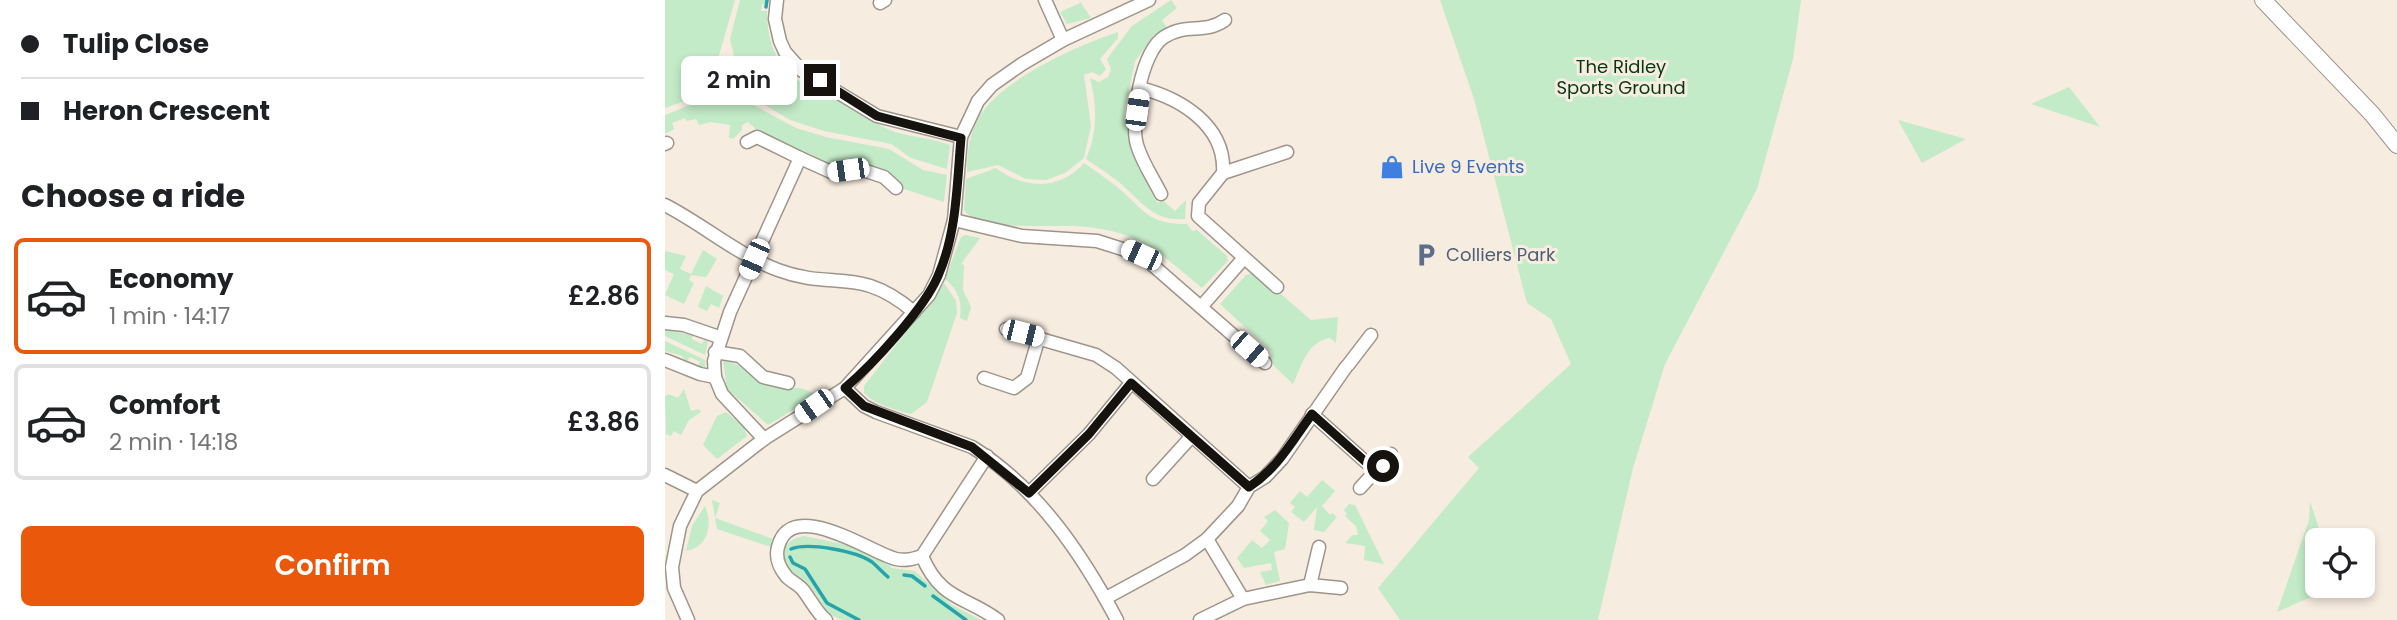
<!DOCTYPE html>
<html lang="en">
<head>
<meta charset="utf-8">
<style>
	body { margin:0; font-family:Poppins,sans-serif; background:#f6f6f6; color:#202124; height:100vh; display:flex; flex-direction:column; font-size:26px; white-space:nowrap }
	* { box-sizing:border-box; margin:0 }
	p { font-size:23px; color:#757577 }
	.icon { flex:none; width:38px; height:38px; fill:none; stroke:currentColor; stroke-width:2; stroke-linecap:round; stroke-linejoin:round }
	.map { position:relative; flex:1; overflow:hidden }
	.panel { display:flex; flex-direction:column; background:#fff; width:665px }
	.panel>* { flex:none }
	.top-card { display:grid; align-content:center; height:154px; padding:0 21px; background:#fff }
	.tools { position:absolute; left:1640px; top:528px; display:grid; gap:14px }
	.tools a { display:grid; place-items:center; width:70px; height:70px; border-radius:10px; background:#fff; box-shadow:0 4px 10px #0003; font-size:35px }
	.end { position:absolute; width:32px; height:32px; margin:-16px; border:9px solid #16120e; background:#fff; box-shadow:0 0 0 4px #fff }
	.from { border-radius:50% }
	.bubble { position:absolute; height:49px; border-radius:10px; background:#fff; box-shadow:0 4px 10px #0003; font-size:23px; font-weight:600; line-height:49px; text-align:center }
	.car { position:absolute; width:21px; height:42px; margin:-21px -10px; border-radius:9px; box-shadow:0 0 5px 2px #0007; background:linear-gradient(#fff 24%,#345 0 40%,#fff 0 76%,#345 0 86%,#fff 0) }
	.top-card b { display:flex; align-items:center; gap:24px; height:66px; font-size:26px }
	.top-card b+b { border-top:2px solid #e0e0e0 }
	.top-card i { width:18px; height:18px; background:#202124 }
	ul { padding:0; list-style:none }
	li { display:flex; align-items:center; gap:21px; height:116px; margin:0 14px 10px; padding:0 7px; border:4px solid #e0e0e0; border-radius:10px }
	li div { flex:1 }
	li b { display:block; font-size:26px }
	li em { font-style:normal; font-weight:600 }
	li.on { border-color:#ea580c }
	li>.icon { width:63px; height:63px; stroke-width:1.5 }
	h2 { padding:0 21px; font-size:32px; line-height:84px }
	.primary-button { display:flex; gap:14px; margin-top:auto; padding:14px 21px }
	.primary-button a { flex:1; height:80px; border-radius:10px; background:#ea580c; color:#fff; font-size:28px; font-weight:600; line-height:80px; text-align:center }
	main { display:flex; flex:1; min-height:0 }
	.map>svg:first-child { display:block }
	.green { fill:#c3ebc7 }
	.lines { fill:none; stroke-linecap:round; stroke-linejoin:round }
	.stream { stroke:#27a4ab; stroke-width:3.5 }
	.minor-casing { stroke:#9e9489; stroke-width:15 }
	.tertiary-casing { stroke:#9e9489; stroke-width:18 }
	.minor { stroke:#fff; stroke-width:12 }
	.tertiary { stroke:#fff; stroke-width:16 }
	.route { stroke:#16120e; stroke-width:9 }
	.labels { text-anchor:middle; stroke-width:6; stroke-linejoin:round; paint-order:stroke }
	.park-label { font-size:18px; fill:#063713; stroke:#f7ece0 }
	.shop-label { font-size:18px; fill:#366cbe; stroke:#f7ece0; text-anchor:start }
	.service-label { font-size:18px; fill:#4e5e75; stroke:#f7ece0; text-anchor:start }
</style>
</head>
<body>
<main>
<section class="panel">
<div class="top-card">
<b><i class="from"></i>Tulip Close</b>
<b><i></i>Heron Crescent</b>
</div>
<h2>Choose a ride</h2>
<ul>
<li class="on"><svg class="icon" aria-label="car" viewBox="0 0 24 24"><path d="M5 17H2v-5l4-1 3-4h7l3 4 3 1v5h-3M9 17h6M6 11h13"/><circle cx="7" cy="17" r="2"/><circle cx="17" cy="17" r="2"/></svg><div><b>Economy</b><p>1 min · 14:17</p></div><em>£2.86</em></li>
<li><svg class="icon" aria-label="car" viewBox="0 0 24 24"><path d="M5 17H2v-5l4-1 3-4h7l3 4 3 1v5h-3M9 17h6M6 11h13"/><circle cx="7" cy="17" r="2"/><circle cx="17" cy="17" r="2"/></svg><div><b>Comfort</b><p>2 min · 14:18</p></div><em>£3.86</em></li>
</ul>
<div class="primary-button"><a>Confirm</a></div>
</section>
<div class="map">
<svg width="1732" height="620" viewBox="0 0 1732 620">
	<rect width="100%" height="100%" fill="#f7ece0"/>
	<g class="green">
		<polygon points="0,0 70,0 50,69 28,98 0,108"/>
		<path d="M75,0h29l-1,3 -6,1 -1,7h6c0,36 12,60 45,78 9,6 20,7 30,13 19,11 38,27 61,32 17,4 31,5 47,11l-3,24 -36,-11 -20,-14 -67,-13 -34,-11 -25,-15 -17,-18 -13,-27 -5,-21z"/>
		<polygon points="414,0 426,18 402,24 395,12 415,3"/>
		<path d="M506,0l6,8 -15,12 5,8 -13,7 -19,26 -11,53 7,36 23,48 4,5 4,-3 13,11 11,-11 -1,19c-32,3 -44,-18 -66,-37 -10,-8 -22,-15 -33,-23 12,-27 11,-52 4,-81l9,4 9,-5 3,-8 -4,-10 25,-33z"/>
		<polygon points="775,0 1136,0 1128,59 1092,189 1000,364 968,468 933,620 735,620 713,588 814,468 803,457 906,364 886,319 862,303 809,99"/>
		<path d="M453,32v6l-18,21 6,10 -6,7 -8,-4 -8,3 7,51 -7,32 -19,15 -19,7 -20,-1 -28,-14 -31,7c0,-19 2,-36 11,-53 20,-38 100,-74 140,-87z"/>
		<polygon points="58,64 64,64 81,96 47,89 45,83"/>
		<polygon points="1404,87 1435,127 1366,104"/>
		<polygon points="62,99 77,99 131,128 161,137 224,149 258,170 282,175 279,202 239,189 220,172 172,167 166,162 164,165 94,132 83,122 77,125 77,130 68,139 64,138 65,125 46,122 34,125 31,119 22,121 20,118 7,123 9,129 0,134 0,115 25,105"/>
		<polygon points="1233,120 1301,139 1257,163"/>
		<path d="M419,163c11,8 22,15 32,23 27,22 31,39 71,38l5,7 5,-1 30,26 1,5 -26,27c-47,-39 -63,-58 -128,-62 -22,-1 -98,5 -110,-16l2,-31 30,-11c27,21 64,23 88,-5z"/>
		<path d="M300,235l15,3 -19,26 3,1 -1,25 8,17 -4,14 -7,-3c2,-16 -1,-28 -15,-39l16,-42z"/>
		<polygon points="38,250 52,259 41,277 26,275 24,280 29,283 19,304 0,295 9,274 0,270 0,251 21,256 15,269 26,274"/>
		<path d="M590,272l56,48 27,-3 -2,26 -6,-5c-23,4 -28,27 -37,46l-24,-23 3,-9 -52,-48 26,-29z"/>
		<path d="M279,283l12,18 1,12 -30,89 -16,12c-18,-5 -33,-8 -47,-21v-7z"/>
		<polygon points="41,286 58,296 54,308 46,304 42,311 33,307"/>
		<polygon points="0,330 28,335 27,339 37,344 39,340 43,342 40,355 0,336"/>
		<polygon points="0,341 40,360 40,370 32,368 35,362 25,357 21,362 17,356 0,351"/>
		<path d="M58,361c28,4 27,19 50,25 18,6 27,-4 43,10l-48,29 -41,-36z"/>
		<polygon points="19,389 26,411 34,409 36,412 24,420 16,435 9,431 6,436 1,434 0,397 3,394 13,398"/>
		<polygon points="61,412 79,427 82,436 52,459 38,445 52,416"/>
		<polygon points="657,480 670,491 657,506 665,515 667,513 672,517 659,532 649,530 652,507 639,522 626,512 630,507 625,503 635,491 642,497"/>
		<polygon points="47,500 55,503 50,518 111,540 109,548 52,529"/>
		<polygon points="1645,501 1658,541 1652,541 1652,586 1671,586 1612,612 1644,520"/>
		<polygon points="684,504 690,505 719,564 699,560 700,546 680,543 688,535 693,535 691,526 680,516 682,514 679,510"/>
		<path d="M40,506c8,19 3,41 -19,45l6,-25z"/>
		<polygon points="610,510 624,523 620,549 609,552 615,581 601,585 595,572 607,570 606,563 579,568 572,558 587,540 597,548 605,540 595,531 603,521 599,517"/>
		<path d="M139,536l38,8 32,10 18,14 23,3 37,34 29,15h-137c-23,-5 -22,-22 -36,-36 -7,-7 -16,-10 -22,-19 -5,-16 1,-26 18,-29z"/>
	</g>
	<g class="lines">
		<g class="stream">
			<polyline points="101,7 102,0"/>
			<path d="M126,549c17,-7 65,2 81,13 6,5 10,10 16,15"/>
			<polyline points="125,557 128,563 140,569 162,603 194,620"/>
			<polyline points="239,575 247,576 260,586"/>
			<polyline points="268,596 301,620"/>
		</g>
		<g class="minor-casing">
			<g id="minor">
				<polyline points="112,0 110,19 115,41 120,52 136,70 212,116 296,137"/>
				<polyline points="380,0 398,40"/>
				<polyline points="215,3 220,0"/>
				<path d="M475,88c40,10 86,37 83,85l-24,30 -1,13 79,71"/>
				<polyline points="82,142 92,137 135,158"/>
				<polyline points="0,144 2,143"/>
				<polyline points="558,173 622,152"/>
				<path d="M496,194c-8,-16 -19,-32 -24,-49 -7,-25 4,-93 27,-108 24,-15 39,-2 61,-17"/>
				<path d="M0,205c39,20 71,49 113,65 56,21 81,-5 136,42"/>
				<polyline points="289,220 357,236 432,241 476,255 600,363"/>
				<polyline points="536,307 578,259"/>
				<polyline points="0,323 19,325 54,337"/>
				<polyline points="341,329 431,355 451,368 584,487"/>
				<polyline points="50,352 75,356 98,377 123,383"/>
				<polyline points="0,360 35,374 50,377"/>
				<polyline points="683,365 706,335"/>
				<polyline points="319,378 349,388 362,378 374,337"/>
				<path d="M180,388l19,18 12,6 96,35c65,40 110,107 145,173"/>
				<polyline points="647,414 712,472"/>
				<polyline points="99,439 57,394 50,377 49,361 65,312 135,158 166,172 198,170 219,177 231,188"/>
				<polyline points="0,475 32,491"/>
				<polyline points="488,479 526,437"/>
				<polyline points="695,488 726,454"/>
				<polyline points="364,493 424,434 466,383"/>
				<polyline points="542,539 578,599 645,585 676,588"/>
				<polyline points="257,556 322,456"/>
				<path d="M257,556c19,45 44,40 76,64"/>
				<polyline points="645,585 654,547"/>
				<polyline points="441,598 520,555 542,539 573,506 584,487 600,477 617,459 681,367"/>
				<polyline points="23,620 9,588 7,567 15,526 32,491 99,439 180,388 264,295 274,275 289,220 296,137 313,101 327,85 357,64 398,40 484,0"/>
				<path d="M161,620c-10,-8 -15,-20 -23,-30 -4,-5 -11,-8 -16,-13 -7,-8 -12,-19 -9,-30 13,-51 93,6 118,12 10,2 17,0 26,-3"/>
				<polyline points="535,620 578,599"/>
			</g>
		</g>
		<g class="tertiary-casing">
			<polyline id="tertiary" points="1598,0 1707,114 1732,145"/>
		</g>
		<use href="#minor" class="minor"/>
		<use href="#tertiary" class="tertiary"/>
	</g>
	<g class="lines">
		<path class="route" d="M155,80l57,36 84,22c-4,45 -4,95 -23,138 -14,33 -65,88 -93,112l19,18 108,41 57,46 60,-59 42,-51 118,104c29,-19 43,-46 63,-73l65,58 6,-6"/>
	</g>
	<defs>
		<g id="shop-bare" transform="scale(1.89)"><path d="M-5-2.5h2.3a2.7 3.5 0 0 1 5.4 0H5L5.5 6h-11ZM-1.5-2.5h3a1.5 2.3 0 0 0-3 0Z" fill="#3f7fe0" stroke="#f7ece0" stroke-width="2.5" paint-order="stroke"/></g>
		<g id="parking-bare" transform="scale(1.89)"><path d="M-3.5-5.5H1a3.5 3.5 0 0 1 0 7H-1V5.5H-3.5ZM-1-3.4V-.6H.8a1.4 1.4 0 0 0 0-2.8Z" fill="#5c6f8a" stroke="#f7ece0" stroke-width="2.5" paint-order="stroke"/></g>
	</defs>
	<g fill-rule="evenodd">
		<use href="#shop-bare" x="727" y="167"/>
		<use href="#parking-bare" x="761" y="255"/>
	</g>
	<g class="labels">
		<g class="park-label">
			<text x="956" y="73">The Ridley<tspan x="956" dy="21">Sports Ground</tspan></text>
		</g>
		<g class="shop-label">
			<text x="747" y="173">Live 9 Events</text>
		</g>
		<g class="service-label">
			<text x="781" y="261">Colliers Park</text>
		</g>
	</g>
</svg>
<div class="tools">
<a><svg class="icon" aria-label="locate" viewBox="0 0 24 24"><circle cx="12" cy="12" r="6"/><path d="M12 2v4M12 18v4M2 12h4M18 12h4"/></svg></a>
</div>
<i class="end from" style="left:718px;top:466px"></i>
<i class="end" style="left:155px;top:80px"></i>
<div class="bubble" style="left:16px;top:56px;width:116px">2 min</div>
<i class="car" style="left:472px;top:110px;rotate:8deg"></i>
<i class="car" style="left:183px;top:170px;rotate:262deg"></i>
<i class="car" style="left:476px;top:255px;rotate:294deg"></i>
<i class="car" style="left:89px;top:259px;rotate:204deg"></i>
<i class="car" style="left:358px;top:333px;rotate:104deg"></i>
<i class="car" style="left:584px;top:349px;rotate:131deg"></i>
<i class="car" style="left:149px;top:406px;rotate:235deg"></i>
</div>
</main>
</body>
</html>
